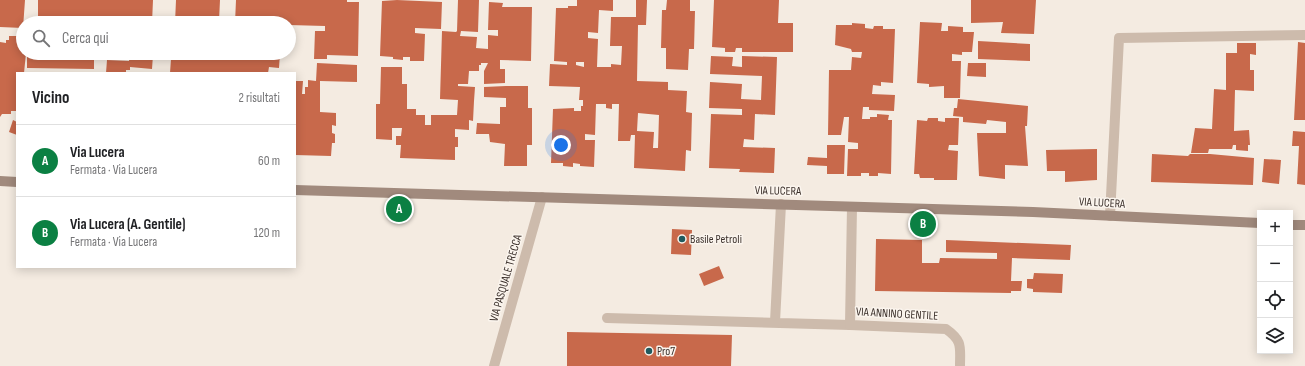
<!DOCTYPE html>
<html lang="it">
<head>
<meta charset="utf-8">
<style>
	body { margin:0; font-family:"Sofia Sans Condensed",sans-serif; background:#f2f2f2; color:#202124 }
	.controls { position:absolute; right:12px; bottom:12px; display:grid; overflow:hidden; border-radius:0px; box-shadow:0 2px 10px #0003 }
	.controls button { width:36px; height:36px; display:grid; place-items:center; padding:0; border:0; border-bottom:1px solid #e0e0e0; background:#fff; color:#202124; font:20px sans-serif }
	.you { position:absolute; left:561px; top:145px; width:14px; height:14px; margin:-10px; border:3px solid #fff; border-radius:50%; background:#1a73e8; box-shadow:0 0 0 6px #1a73e833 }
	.badge { display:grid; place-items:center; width:26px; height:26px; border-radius:50%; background:#0b8043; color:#fff; font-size:13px; font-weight:700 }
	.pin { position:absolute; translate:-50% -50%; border:2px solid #fff; box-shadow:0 1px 4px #0006 }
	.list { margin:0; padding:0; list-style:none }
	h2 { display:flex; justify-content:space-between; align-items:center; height:52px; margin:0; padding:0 16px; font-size:17px }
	h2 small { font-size:13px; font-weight:400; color:#757577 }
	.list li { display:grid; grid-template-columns:26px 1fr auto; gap:12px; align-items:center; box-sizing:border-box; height:72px; padding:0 16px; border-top:1px solid #e0e0e0 }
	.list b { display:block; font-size:15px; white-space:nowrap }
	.list p { margin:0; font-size:13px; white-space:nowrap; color:#757577 }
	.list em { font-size:13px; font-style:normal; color:#757577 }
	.icon { flex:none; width:22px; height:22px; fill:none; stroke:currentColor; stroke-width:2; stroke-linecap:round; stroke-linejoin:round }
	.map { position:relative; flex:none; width:1305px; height:366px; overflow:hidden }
	.search { position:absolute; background:#fff; box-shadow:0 2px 10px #0003; left:16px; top:16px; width:280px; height:44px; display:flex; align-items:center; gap:10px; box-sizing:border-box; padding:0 14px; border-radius:22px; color:#757577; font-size:15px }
	.panel { position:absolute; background:#fff; box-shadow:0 2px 10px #0003; left:16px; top:72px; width:280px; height:196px; border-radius:0px }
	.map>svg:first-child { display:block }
	.building { fill:#c8694b; fill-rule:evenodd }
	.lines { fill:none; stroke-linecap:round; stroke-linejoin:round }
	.lane { stroke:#cdbbac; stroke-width:10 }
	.street { stroke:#cdbbac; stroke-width:10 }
	.secondary { stroke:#a18a7d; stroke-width:10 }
	.poi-dot { fill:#1f5a5e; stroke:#fbf5ee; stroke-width:1.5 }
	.labels { text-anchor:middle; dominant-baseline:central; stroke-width:3; stroke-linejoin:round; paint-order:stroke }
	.street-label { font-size:12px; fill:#3b302b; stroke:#fbf5ee }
	.poi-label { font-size:12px; fill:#3b302b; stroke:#fbf5ee; text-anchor:start }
</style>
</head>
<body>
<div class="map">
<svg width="1305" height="366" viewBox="0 0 1305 366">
	<rect width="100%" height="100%" fill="#f4ebe1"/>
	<path class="building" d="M0 0H25L23 28 0 27Z
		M38 0H153L152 23H119V18H111V23H38Z
		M176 0H220L219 21 175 23Z
		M236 0H347V2H359L358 56 327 55V59H314L315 31H325V26L289 25V23H235Z
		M397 0 442 2 441 29 415 28V33L425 34 424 61H410V57H403V60L393 59V57L380 56 382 1Z
		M458 0H479L478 32 461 31 460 36 477 37 476 48 488 49V35L498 36V30H488L489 2 503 3 502 7H532L531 61 500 60V69H505V83L484 84V71L488 63H481V65H479V71H469L468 84H458V86L475 87 474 101 473 121 469 120V130L455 129V137H458V147H455V160L400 158 401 145H396V136H401L402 128H392V140L376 139V104H380L381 67H402V84H407V109H416V115H425V125H431V115H457L458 100 440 99 442 31 456 32 457 31Z
		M577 0H613V11L599 10 598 33 588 32V38L598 39 597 67H611V64L621 65 622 46H610L611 17H636V0H647L646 25H638L637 81 668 82V90L687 91 686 112 692 113 691 151 686 150 685 171 634 168 635 135H631L630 141H618L619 104H612V109L606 108V104H596L595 135 585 134V140H595L594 167 580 166V164L573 163V167L563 166V163H551L553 109 574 108V111H581V106H583V100H579L580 87 549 86 550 64 567 65V62L554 61 556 8H568V6H577ZM576 62H584V67L576 65ZM638 113 659 115 658 148H653L654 132 637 131Z
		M667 0H690V11H695L694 49H689L688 70 666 69V48H661L662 10H666Z
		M714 0H779L778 23H793V52H742V48H736L735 52H725V48L712 47Z
		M971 0H1036L1034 34 1001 33 1003 22 971 23Z
		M920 22 942 23 941 31H948V26L963 27V32H974L972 52H962V55L952 54V61H961L960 98H944V86L929 87V84L917 83Z
		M852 23 865 24V28L873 29 874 26H883V29H895L893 83 881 82V86L873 85 872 94 895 95 894 111 869 110V107H863L862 119H870V117H877V114L889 115 888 120H892L891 174 878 173V176H869V173H861V176H847L848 149H858V143L848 142 849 117H844L841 135H828L829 70H851L852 57 861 58 862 52H852L851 49 835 45 836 25H852Z
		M9 36H23V53H26L24 73H17V111H11V114H2L0 117V42L6 43V40H9Z
		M978 41 1030 44V61L978 59Z
		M1298 42 1305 43V120H1294Z
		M1237 43H1256V55L1250 54V70H1254V91L1235 90 1234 131 1249 130 1250 145H1248V151L1236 150V145H1233L1232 149H1209L1208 153H1191L1195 128 1212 129 1214 89 1226 90V53H1237Z
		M27 53H94V69L27 68Z
		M130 53 153 55 152 69 130 67V70H126V73H106L107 60 129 61Z
		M204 53H218V55L204 54Z
		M220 53H280L279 68 269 67 268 73H170L171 59 220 60Z
		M711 56 733 57 732 66 742 67V56L777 57 775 115 755 114 754 140 744 139 743 147 775 148 774 173 739 172 740 169 709 168 711 114 742 115V109L709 108 710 82 742 84 741 99 761 100 762 76 710 74Z
		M317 63 357 65V82L320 81V112L336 113V126L332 125V133L335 134V143H332L331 156 295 155V81H303L302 94H305V87H308V80L316 81Z
		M968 63H986V77L967 76Z
		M506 86H528V108H532V145H527V166H504L505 144 490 142 489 134H476L477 123 500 124V107H506V98L484 97V87Z
		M958 99 1028 106 1027 126H1025L1028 166 1005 165V179L979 176 977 133H1006V122L987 120 986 124 963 122V117L953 116 954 108H957Z
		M928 118H938V121L945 122V118H959L958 145H949L948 150 958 151 957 180H934V178H920L919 174H914L917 120 927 121Z
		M13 120 17 122V135L9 132Z
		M1293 131 1305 132V185L1297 184 1299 146H1292Z
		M827 145H845L844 174H827V166L807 165 808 157 827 158Z
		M1097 149V180L1065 182V171H1047L1046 150Z
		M1152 154 1188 156 1190 154H1210L1254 158 1253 185 1151 182Z
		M1264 159 1281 160 1279 184 1262 182Z
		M672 229 692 230 691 255 671 254Z
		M876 239 922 240V263H939L940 258 997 259V253L946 252V240L1071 245 1070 260 1012 258 1011 281H1022L1021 291H1011V293L875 291Z
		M719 266 724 278 704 286 699 274Z
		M1034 273 1063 274 1062 293 1033 292V289L1027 288V279H1033Z
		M567 332 732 335 731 366H567Z"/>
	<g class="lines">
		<path class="lane" d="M607 318 850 325
			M775 322 781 204"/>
		<path class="street" d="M852 207 850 325 946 329C963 341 960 347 960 366
			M1110 216 1119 38 1305 35
			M494 366 542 197"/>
		<path class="secondary" d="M0 181 17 182
			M295 190 1033 212 1260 223
			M1290 225H1305"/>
	</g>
	<g class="poi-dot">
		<circle cx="682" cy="239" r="4"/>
		<circle cx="649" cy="351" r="4"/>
	</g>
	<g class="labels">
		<g class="street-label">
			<text transform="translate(778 191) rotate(1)">VIA LUCERA</text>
			<text transform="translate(1102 203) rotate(3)">VIA LUCERA</text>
			<text transform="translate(506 278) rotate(-74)">VIA PASQUALE TRECCA</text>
			<text transform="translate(897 314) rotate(3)">VIA ANNINO GENTILE</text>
		</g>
		<g class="poi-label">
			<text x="690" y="239">Basile Petroli</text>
			<text x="657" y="351">Pro7</text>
		</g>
	</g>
</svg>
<div class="controls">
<button>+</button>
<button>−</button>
<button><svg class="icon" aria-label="locate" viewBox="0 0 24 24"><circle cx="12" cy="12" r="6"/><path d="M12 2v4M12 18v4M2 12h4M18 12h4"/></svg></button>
<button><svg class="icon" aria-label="layers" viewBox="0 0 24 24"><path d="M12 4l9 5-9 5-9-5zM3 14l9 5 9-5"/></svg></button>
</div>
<div class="you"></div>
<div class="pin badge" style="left:399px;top:209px">A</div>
<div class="pin badge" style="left:923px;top:224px">B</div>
<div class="search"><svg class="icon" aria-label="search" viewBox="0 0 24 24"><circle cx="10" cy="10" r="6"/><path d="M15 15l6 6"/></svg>Cerca qui</div>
<section class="panel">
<h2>Vicino<small>2 risultati</small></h2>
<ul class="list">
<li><span class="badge">A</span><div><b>Via Lucera</b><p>Fermata · Via Lucera</p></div><em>60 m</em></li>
<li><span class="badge">B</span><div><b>Via Lucera (A. Gentile)</b><p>Fermata · Via Lucera</p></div><em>120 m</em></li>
</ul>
</section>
</div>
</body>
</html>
